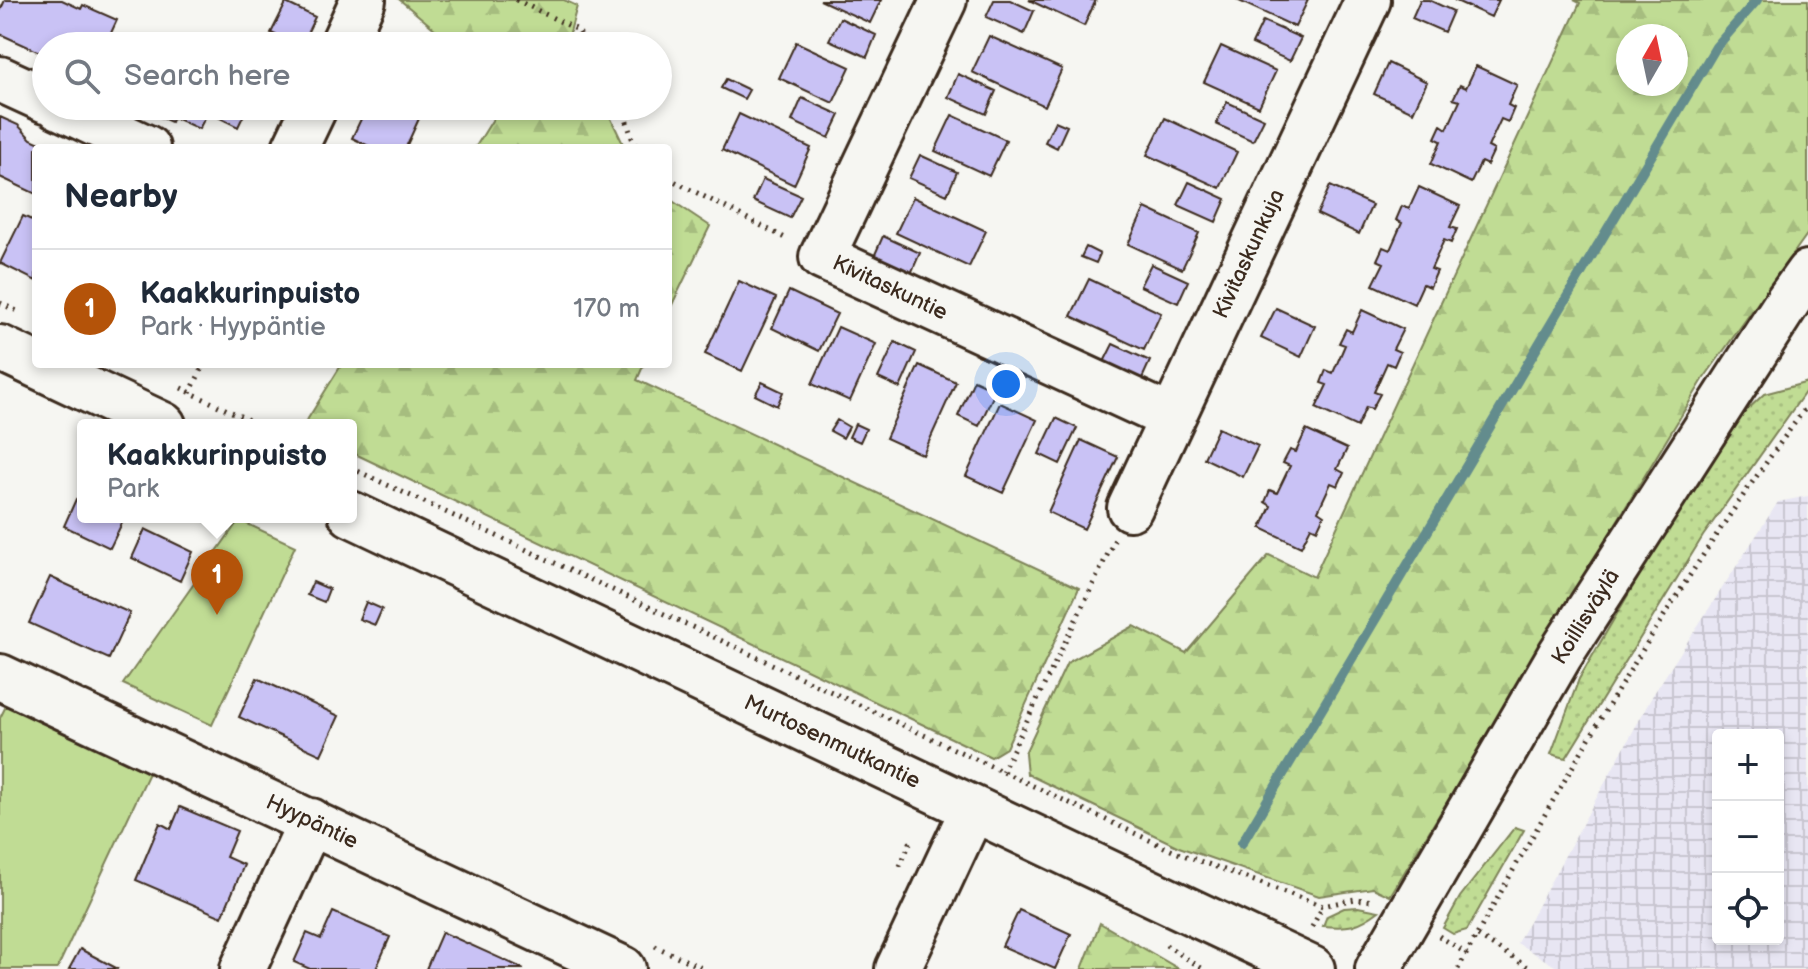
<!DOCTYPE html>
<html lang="en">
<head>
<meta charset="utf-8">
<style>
	body { margin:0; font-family:"Balsamiq Sans",sans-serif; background:#f2f2f3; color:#1f2937 }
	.controls { position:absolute; right:24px; bottom:24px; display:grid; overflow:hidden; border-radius:8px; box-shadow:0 4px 12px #0003 }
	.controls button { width:72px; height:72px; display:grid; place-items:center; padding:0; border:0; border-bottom:2px solid #e0e1e3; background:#fff; color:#1f2937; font:40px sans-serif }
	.compass { position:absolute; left:1616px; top:24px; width:72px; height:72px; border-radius:50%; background:#fff; box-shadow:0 4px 12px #0003; rotate:9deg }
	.you { position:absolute; left:1006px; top:384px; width:28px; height:28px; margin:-20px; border:6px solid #fff; border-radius:50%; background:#1a73e8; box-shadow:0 0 0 12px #1a73e833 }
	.badge { display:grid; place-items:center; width:52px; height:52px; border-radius:50%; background:#b45309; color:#fff; font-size:26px; font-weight:700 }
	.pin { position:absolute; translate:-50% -66px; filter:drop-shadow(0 2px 4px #0008) }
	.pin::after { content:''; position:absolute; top:42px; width:28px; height:24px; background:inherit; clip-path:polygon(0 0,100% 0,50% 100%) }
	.popup { position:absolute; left:77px; top:419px; width:280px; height:104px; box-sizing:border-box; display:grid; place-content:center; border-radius:8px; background:#fff; filter:drop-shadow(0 2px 6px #0005); font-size:26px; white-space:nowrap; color:#747a83 }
	.popup b { font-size:30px; color:#1f2937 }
	.popup::after { content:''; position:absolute; left:50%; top:100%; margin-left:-16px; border:16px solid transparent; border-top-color:#fff }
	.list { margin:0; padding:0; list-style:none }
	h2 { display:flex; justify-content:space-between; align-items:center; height:104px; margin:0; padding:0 32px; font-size:34px }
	h2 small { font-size:26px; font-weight:400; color:#747a83 }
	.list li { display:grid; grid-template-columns:52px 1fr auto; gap:24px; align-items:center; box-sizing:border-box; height:120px; padding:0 32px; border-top:2px solid #e0e1e3 }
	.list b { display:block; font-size:30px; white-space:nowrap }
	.list p { margin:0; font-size:26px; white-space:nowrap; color:#747a83 }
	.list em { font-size:26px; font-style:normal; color:#747a83 }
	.icon { flex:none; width:44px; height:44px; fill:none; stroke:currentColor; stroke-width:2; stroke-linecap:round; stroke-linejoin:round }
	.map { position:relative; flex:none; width:1808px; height:969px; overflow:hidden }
	.search { position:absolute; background:#fff; box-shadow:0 4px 12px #0003; left:32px; top:32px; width:640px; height:88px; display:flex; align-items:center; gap:20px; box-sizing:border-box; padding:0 28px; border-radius:44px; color:#747a83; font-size:30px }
	.panel { position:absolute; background:#fff; box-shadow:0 4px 12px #0003; left:32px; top:144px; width:640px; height:224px; border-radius:8px }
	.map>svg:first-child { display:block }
	.industrial { fill:url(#industrial-grid); fill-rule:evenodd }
	.grass { fill:url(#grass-dots); stroke:#7e8359; stroke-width:2 }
	.forest { fill:url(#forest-firs); stroke:#7e8359; stroke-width:2; fill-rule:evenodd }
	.green { fill:#c0dc94; stroke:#7e8359; stroke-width:2 }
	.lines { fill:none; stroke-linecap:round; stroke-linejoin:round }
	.stream { stroke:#638c8d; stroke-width:10 }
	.building { fill:#c9c2f5; stroke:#3b2a1e; stroke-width:2 }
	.minor-casing { stroke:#3b2a1e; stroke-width:50 }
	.major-casing { stroke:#3b2a1e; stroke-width:50 }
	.path { stroke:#3b2a1e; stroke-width:5; stroke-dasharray:2 6; stroke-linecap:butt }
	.minor { stroke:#f6f6f2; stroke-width:44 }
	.major { stroke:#f6f6f2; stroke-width:44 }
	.labels { text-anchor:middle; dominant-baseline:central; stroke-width:6; stroke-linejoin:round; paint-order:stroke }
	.street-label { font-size:22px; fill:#3b2a1e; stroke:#f6f6f2 }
</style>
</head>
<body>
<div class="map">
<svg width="1808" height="969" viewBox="0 0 1808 969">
	<defs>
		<pattern id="industrial-grid" width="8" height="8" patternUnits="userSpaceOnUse" patternTransform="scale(2)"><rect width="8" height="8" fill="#e8e6f3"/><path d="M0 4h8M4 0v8" fill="none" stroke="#c8c5d0"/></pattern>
		<pattern id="grass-dots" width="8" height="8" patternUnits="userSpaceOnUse" patternTransform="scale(2)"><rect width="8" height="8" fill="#c0dc94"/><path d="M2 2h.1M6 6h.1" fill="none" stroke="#a6bd7f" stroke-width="1.8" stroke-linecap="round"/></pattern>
		<pattern id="forest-firs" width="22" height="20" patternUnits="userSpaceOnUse" patternTransform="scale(2)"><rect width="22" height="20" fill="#c0dc94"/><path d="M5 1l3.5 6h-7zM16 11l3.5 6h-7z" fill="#a6bd7f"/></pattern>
	</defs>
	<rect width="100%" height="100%" fill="#f6f6f2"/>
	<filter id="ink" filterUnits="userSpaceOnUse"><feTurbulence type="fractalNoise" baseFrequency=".0125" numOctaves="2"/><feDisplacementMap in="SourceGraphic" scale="16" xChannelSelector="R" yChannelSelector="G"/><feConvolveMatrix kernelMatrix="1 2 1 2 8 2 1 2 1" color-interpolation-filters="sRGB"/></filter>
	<g filter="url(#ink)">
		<path class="industrial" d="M1808 496V969H1560L1517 943 1653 695 1778 502ZM1718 735H1778V939H1718Z"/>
		<path class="grass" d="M1808 382V388L1703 536 1566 758 1551 754 1579 679 1667 528 1743 414 1764 394Z
			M1515 827 1524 830 1467 930 1453 934 1443 928 1460 897Z
			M1358 907 1379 911C1358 927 1349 928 1323 926L1327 916 1344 908Z"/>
		<path class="forest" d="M400 0H564L577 6 570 32 576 46H455Z
			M1574 0H1808V233L1704 378 1390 896 1373 888 1319 896 1179 847 1027 774 1025 753 1067 663 1134 626 1186 653 1269 555 1314 577 1580 3ZM1628 36H1676V84H1628Z
			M501 106H605L625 148H475Z
			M668 198 710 226 668 313Z
			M342 364H644L637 380 1079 588 1006 748 991 757 351 452V425H304Z
			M1100 923 1179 969H1082Z"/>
		<path class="green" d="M239 520 295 546 212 725 123 684Z
			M8 702 149 773 57 969H0V718Z"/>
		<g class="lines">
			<path class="stream" d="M1242 843 1716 47 1757 0"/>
		</g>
		<path class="building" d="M5 0H62L81 9 83 5 117 20 105 46H46V55L0 34V11Z
			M820 0H881L870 23Z
			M994 0H1010L1034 11 1024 34 986 17Z
			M1029 0H1096L1084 26Z
			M1237 0H1308L1295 27Z
			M1420 0H1429L1453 11 1444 32 1412 18Z
			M1454 0H1499L1491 17Z
			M286 3 315 17 301 46 271 33Z
			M840 18 876 35 867 57 829 40Z
			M1263 21 1301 38 1290 61 1252 44Z
			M989 36 1062 69 1045 106 972 72Z
			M796 42 850 67 833 103 779 78Z
			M1221 46 1276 71 1259 107 1204 82Z
			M1388 63 1427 82 1413 112 1374 94Z
			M1476 66 1517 85 1508 105 1514 108 1508 122 1501 119 1488 147 1494 150 1487 165 1481 162 1471 183 1431 164 1441 141 1435 138 1441 125 1447 129 1460 101 1453 99 1460 85 1466 88Z
			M958 74 996 91 986 114 948 97Z
			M726 79 749 90 744 99 721 88Z
			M802 98 840 115 829 138 792 121Z
			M1227 102 1264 119 1253 141 1216 124Z
			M248 106 238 127 208 112 199 129 173 117 171 122 138 107Z
			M363 106H421L422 112 406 147 373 148 352 138 361 119Z
			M739 114 811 148 794 185 722 150Z
			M952 115 1006 140 989 176 935 151Z
			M0 117 18 125 31 139 51 148H36V194L0 177Z
			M1165 118 1237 152 1220 188 1147 155Z
			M1055 121 1067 126 1057 148 1045 142Z
			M920 155 957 172 947 195 909 178Z
			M763 179 801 196 790 218 753 201Z
			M1189 182 1226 199 1216 222 1178 205Z
			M1330 186 1372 205 1359 234 1317 214Z
			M1419 187 1460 206 1450 227 1457 229 1451 243 1444 240 1431 269 1437 271 1430 287 1423 284 1414 304 1373 285 1384 263 1377 260 1383 247 1390 250 1402 223 1396 220 1402 206 1409 209Z
			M913 197 986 231 969 267 896 233Z
			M1145 208 1199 233 1182 269 1128 244Z
			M23 216 36 222V281L0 263Z
			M883 236 920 253 910 276 873 259Z
			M1086 247 1100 254 1096 263 1081 257Z
			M1151 264 1188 281 1178 303 1140 286Z
			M1089 279 1161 313 1144 350 1071 316Z
			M739 281 776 298 742 371 705 354Z
			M789 291 837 314 819 351 772 328Z
			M1276 308 1315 326 1301 357 1261 338Z
			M1362 310 1403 329 1393 349 1400 352 1394 366 1387 363 1374 392 1380 394 1372 409 1366 407 1357 427 1316 408 1327 385 1321 383 1326 370 1333 373 1345 345 1339 343 1346 329 1352 332Z
			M838 327 876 344 850 401 812 384Z
			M895 342 916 352 900 388 878 378Z
			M1113 344 1150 361 1140 383 1102 366Z
			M919 365 956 382 923 455 886 438Z
			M974 380 996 390 979 426 958 416Z
			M762 382 783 392 777 406 755 395Z
			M1000 403 1037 420 1003 493 966 476Z
			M1056 418 1077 428 1060 464 1039 454Z
			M837 420 849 427 843 438 830 431Z
			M855 424 866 429 860 442 849 437Z
			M1218 428 1258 446 1243 477 1204 458Z
			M1306 430 1347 449 1337 469 1344 473 1338 486 1331 483 1318 511 1324 515 1317 530 1311 527 1301 547 1261 528 1271 506 1265 502 1270 490 1277 493 1290 466 1283 463 1290 450 1296 452Z
			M1081 440 1118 457 1084 529 1048 512Z
			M76 499 83 502V517H114L123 521 110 548 64 526Z
			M145 529 193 552 180 581 132 558Z
			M50 577 130 613 109 659 29 623Z
			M313 582 329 589 324 602 307 595Z
			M366 602 382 609 375 625 359 619Z
			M257 678 339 716 321 755 239 717Z
			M180 807 237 831 226 857 244 865 222 917 136 880 160 823 171 829Z
			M1019 910 1071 934 1055 969 1002 946Z
			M333 912 390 937 376 969H310L294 962 307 933 321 939Z
			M442 932 524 969H426Z
			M80 949 118 969H69Z"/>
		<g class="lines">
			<defs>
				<path id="minor" d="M944 0 822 257 1172 418
					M342 46 363 0
					M0 79 46 100
					M58 106 147 148
					M295 148 315 106
					M0 348 163 425
					M1130 508 1368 0
					M351 514 1312 969
					M0 677 623 969
					M243 969 311 821
					M898 969 973 809"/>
				<path id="major" d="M1378 969 1560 655 1788 301 1808 273"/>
			</defs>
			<use href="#minor" class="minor-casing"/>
			<use href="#major" class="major-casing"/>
			<path class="path" d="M516 0 578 30 587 46
				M622 106 632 138 639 148
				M668 178 789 240
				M0 303 17 311
				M181 388 259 425
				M190 393 204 364
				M351 468 1175 852 1323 906 1355 899 1374 901
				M1002 772 1115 539
				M900 866 910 843 915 840
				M1312 927 1323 906
				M1439 936 1467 954
				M1478 936 1531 969
				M1166 945 1203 969
				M655 946 704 969
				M1458 969C1565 776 1676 582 1808 405"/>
			<use href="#minor" class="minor"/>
			<use href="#major" class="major"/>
		</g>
	</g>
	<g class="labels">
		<g class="street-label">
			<text transform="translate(1249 254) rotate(-65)">Kivitaskunkuja</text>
			<text transform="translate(890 288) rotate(25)">Kivitaskuntie</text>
			<text transform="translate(1586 617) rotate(-58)">Koillisväylä</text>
			<text transform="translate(832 742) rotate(25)">Murtosenmutkantie</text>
			<text transform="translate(312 822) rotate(25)">Hyypäntie</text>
		</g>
	</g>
</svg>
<div class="controls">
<button>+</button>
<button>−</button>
<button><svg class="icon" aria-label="locate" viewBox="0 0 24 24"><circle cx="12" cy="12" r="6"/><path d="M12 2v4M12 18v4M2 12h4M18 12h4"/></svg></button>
</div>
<svg class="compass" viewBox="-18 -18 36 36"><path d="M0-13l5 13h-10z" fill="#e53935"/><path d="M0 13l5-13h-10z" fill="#747a83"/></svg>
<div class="you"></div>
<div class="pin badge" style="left:217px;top:615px">1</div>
<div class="popup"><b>Kaakkurinpuisto</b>Park</div>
<div class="search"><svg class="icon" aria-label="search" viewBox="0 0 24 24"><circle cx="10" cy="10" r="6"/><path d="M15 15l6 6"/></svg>Search here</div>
<section class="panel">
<h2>Nearby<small></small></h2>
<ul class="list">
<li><span class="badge">1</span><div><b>Kaakkurinpuisto</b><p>Park · Hyypäntie</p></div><em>170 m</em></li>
</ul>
</section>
</div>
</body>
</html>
